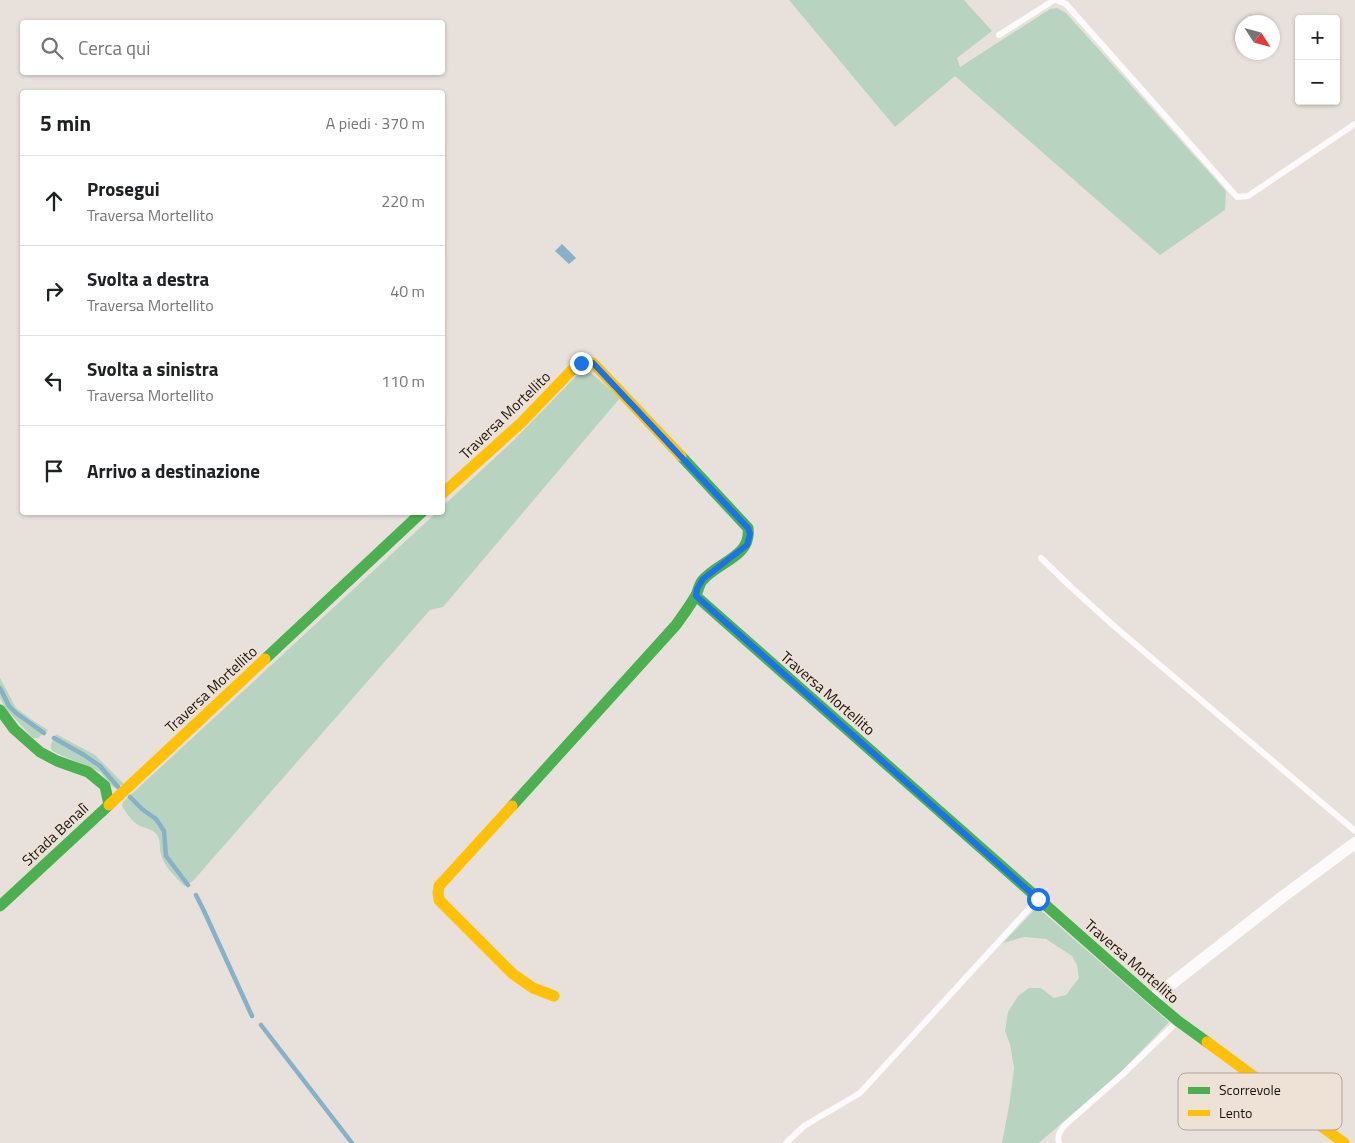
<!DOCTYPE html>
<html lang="it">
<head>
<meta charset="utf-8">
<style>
	body { margin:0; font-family:"Titillium Web",sans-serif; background:#f2f2f2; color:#202124 }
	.controls { position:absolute; right:15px; top:15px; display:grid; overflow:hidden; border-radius:5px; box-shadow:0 1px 4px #0004 }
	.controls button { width:45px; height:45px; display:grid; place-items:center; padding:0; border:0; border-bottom:1px solid #e0e0e0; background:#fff; color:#202124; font:25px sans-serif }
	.compass { position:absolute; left:1235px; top:15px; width:45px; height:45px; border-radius:50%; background:#fff; box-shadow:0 1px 4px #0004; rotate:126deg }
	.stop { position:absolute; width:15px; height:15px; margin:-11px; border:4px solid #1a73e8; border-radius:50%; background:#fff }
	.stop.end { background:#1a73e8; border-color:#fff; box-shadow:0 1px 5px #0008 }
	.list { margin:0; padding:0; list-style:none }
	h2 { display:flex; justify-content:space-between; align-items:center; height:65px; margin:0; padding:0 20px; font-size:21px }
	h2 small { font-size:16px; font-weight:400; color:#757577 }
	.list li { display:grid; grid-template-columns:32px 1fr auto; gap:15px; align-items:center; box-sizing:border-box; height:90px; padding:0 20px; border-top:1px solid #e0e0e0 }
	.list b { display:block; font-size:19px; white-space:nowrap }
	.list p { margin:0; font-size:16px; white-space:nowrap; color:#757577 }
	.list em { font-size:16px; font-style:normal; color:#757577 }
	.icon { flex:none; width:28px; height:28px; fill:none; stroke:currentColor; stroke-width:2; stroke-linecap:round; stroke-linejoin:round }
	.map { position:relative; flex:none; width:1355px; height:1143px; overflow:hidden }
	.search { position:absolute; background:#fff; box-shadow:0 1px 4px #0004; left:20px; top:20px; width:425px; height:55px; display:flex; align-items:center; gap:12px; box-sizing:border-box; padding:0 18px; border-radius:5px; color:#757577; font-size:19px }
	.panel { position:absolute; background:#fff; box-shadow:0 1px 4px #0004; left:20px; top:90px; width:425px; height:425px; border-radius:5px }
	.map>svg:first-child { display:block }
	.green { fill:#b8d4c1 }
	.water { fill:#86b1c6 }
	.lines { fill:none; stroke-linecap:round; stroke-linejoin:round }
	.stream { stroke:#86b1c6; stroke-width:4.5 }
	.lane { stroke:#fcfafa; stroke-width:6 }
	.street { stroke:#fcfafa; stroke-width:12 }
	.fast { stroke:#4caf50; stroke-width:11 }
	.slow { stroke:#ffc107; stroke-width:11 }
	.route { stroke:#1a73e8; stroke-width:6 }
	.labels { text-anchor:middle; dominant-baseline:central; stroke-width:4; stroke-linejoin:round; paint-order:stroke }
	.street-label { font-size:15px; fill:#181410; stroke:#eee1d5 }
	.key { fill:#eee1d5; stroke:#aea49a; stroke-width:1 }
	.key-label { font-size:14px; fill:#181410 }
</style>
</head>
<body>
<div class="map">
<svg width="1355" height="1143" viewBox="0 0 1355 1143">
	<rect width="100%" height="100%" fill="#e8e1db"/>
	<path class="green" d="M789 0H964L992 31 957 58 960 67 1050 9 1057 8 1066 13 1226 191 1225 210 1160 255 955 76 895 127Z
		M590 372 620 398 443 607 430 610 193 881 184 886C176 877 163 866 161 854 159 848 161 841 157 835 153 829 147 829 140 826 132 822 127 814 122 806L123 802 436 513 442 512 443 506 514 440 578 374Z
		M0 678 16 708 35 722 48 730 38 738H33L6 709 0 698Z
		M56 734 95 755 124 784 114 788 100 772 54 752 51 749V744Z
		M1037 907 1169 1022 1122 1071 1039 1143H1002L1010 1100 1014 1068 1010 1044 1005 1031 1008 1012 1018 996 1029 988H1041L1054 998 1066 995 1079 978 1077 965 1072 956 1046 939 1024 937 1003 943Z"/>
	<path class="water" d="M562 244 576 258 569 264 555 251Z"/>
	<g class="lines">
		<path class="stream" d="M0 688 9 706 16 713 44 733
			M54 738 84 755 100 766 118 787
			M130 797 142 809 156 819 164 831 166 856 188 885
			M196 895 204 911 252 1016
			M261 1025 352 1143"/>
		<path class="lane" d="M1056 0 1066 4 1237 197 1248 196 1355 124
			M999 35 1054 0
			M1041 558 1072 588 1114 626 1355 831
			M786 1143 804 1126 860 1093 1037 900
			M1059 1143C1057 1135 1060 1131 1065 1125L1123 1074 1177 1022"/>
		<path class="street" d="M1152 999 1281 898 1355 843"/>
		<path class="fast" d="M696 596 1152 999 1178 1021 1207 1042
			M265 659 422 512
			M0 710 14 729 40 752 57 761 88 772 105 786 109 805 0 906
			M512 806 676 625C683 615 690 606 696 595 698 591 699 585 702 581 717 562 752 557 748 528L681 456"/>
		<path class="slow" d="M442 494 521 423 571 371 581 363H593L681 456
			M109 805 265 659
			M512 806 439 886 438 893 439 900 513 974 533 988 554 996
			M1207 1042 1344 1143"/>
	</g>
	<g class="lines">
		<path class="route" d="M581 363H593L748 528 750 534 747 545 703 579 697 589 696 596 1038 899"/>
	</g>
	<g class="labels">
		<g class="street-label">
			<text transform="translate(505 415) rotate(-44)">Traversa Mortellito</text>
			<text transform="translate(211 689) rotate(-43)">Traversa Mortellito</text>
			<text transform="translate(828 693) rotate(41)">Traversa Mortellito</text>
			<text transform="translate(55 834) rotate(-43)">Strada Benalì</text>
			<text transform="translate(1132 961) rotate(41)">Traversa Mortellito</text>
		</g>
	</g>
	<rect x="1178" y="1073" width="164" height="57" rx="8" class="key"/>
	<rect x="1188" y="1087" width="22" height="7" fill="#4caf50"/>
	<rect x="1188" y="1110" width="22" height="6" fill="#ffc107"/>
	<g class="key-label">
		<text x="1219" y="1095">Scorrevole</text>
		<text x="1219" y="1118">Lento</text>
	</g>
</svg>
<div class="controls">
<button>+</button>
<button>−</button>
</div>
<svg class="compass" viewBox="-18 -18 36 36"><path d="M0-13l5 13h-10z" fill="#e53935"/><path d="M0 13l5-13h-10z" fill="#757577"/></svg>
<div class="stop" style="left:1038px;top:899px"></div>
<div class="stop end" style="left:581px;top:363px"></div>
<div class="search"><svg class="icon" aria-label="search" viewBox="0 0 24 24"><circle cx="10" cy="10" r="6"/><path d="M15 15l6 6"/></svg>Cerca qui</div>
<section class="panel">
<h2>5 min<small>A piedi · 370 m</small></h2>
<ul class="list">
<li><svg class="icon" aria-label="ahead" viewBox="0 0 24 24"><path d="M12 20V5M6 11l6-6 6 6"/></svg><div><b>Prosegui</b><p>Traversa Mortellito</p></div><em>220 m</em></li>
<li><svg class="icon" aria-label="right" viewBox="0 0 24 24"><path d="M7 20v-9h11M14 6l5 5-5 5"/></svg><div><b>Svolta a destra</b><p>Traversa Mortellito</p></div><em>40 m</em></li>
<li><svg class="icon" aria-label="left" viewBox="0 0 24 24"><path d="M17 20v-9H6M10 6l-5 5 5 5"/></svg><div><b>Svolta a sinistra</b><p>Traversa Mortellito</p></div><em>110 m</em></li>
<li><svg class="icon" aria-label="arrive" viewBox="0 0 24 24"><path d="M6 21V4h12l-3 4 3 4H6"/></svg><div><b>Arrivo a destinazione</b></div></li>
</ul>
</section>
</div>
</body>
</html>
